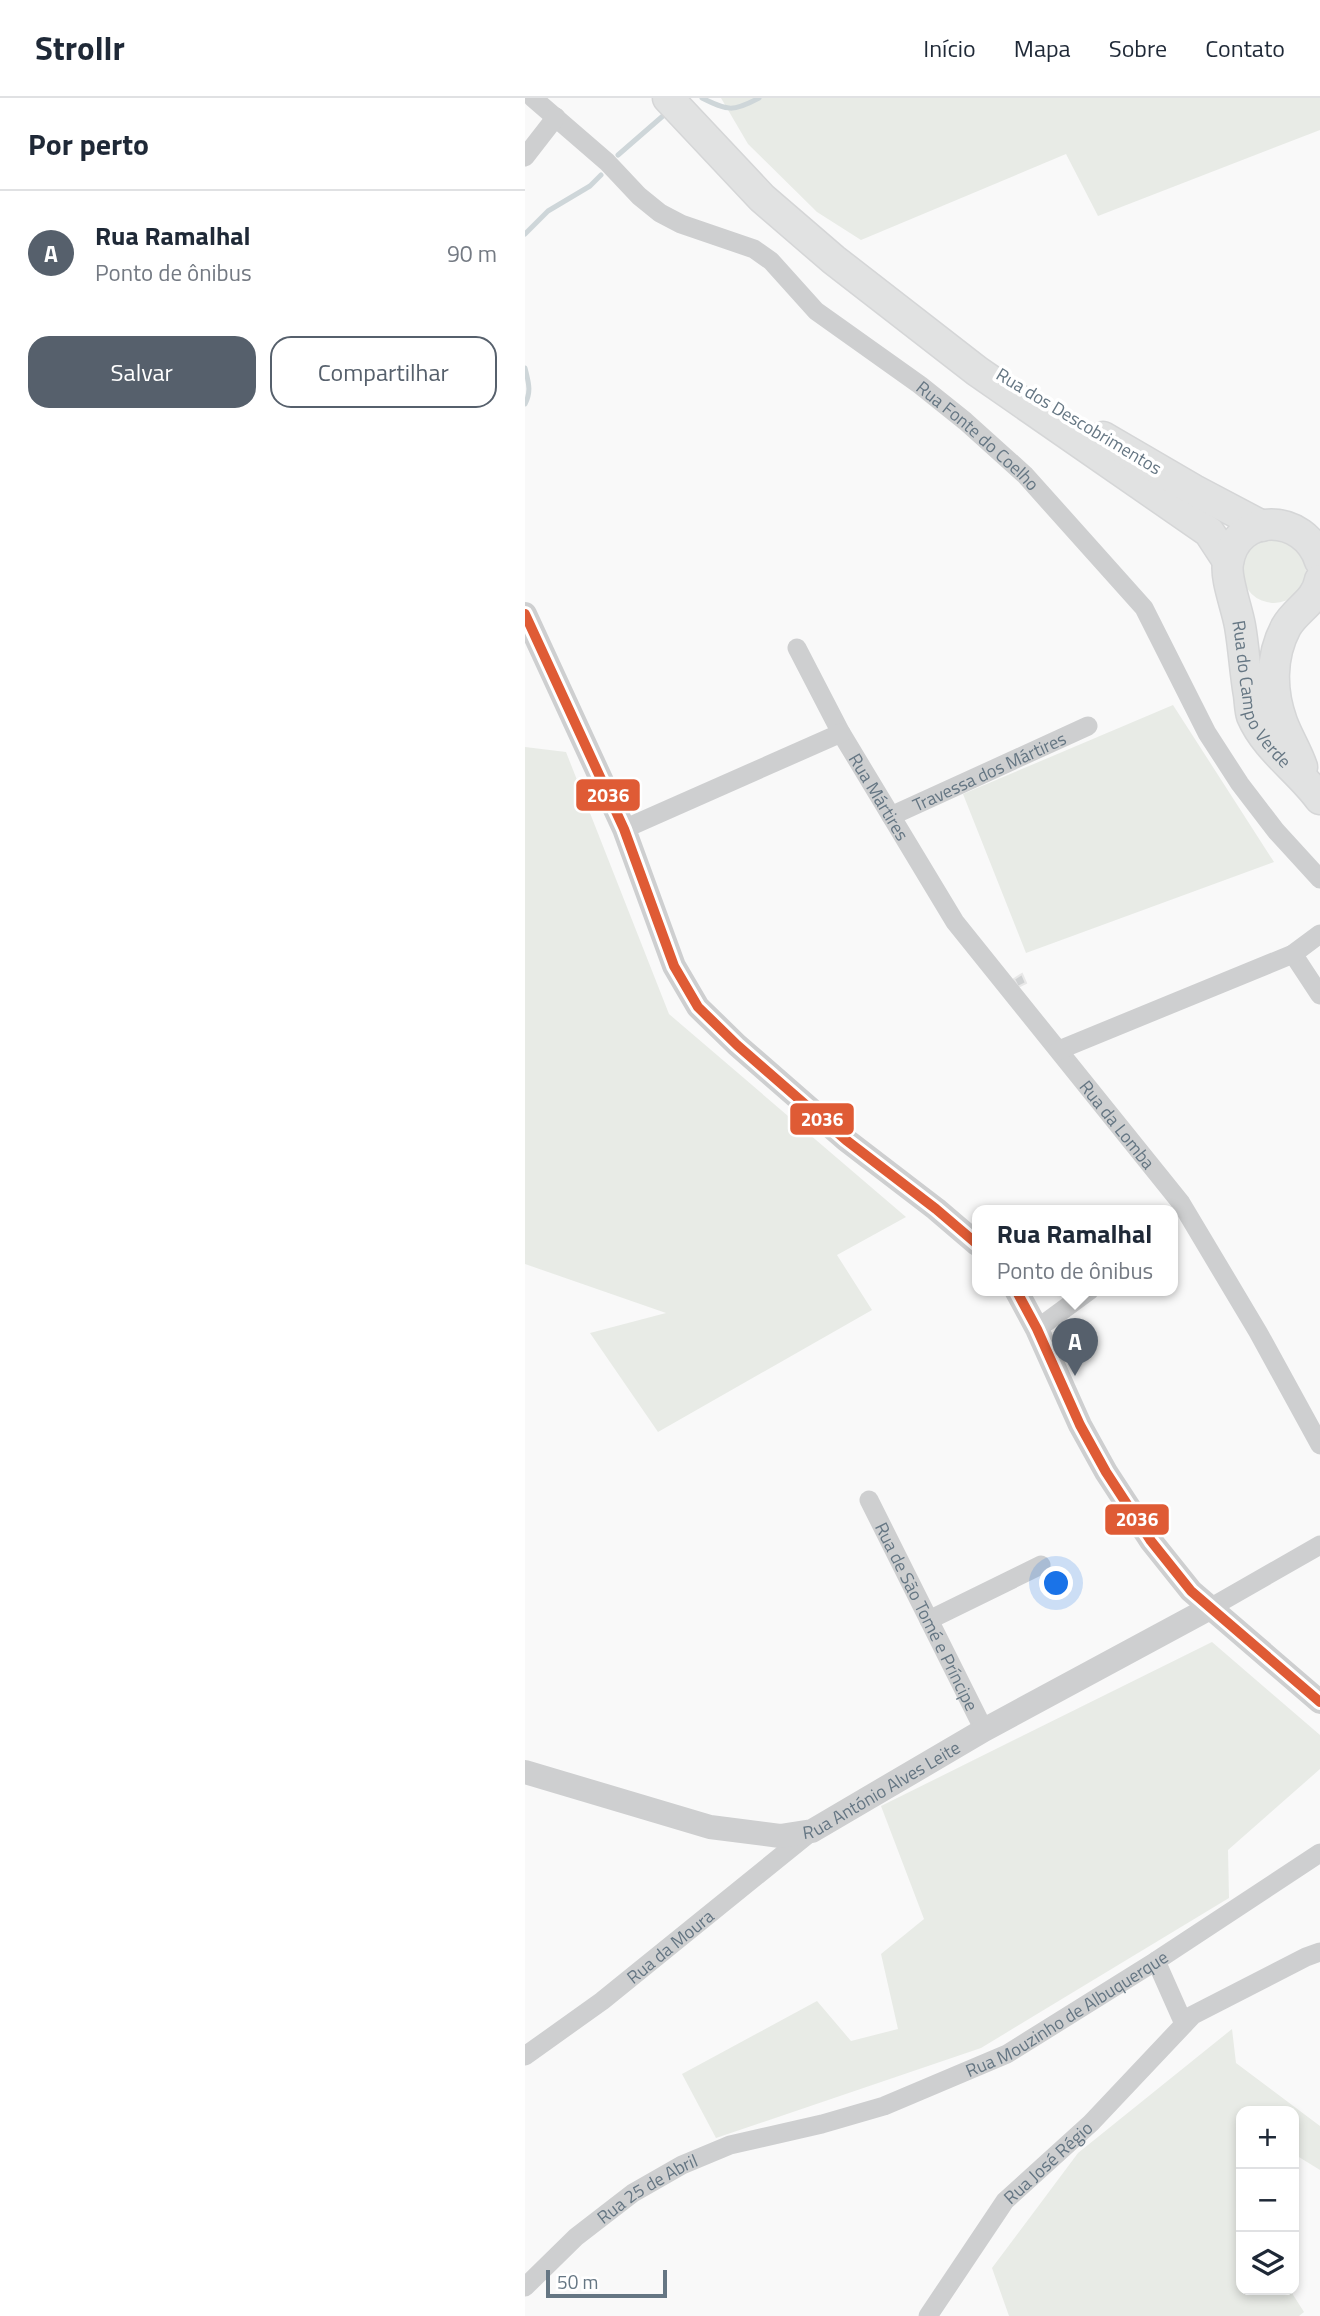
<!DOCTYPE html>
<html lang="pt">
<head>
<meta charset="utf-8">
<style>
	body { margin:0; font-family:"Titillium Web",sans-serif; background:#f2f2f3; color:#1f2937 }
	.controls { position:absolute; right:21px; bottom:21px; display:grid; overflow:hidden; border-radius:14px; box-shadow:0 4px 10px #0003 }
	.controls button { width:63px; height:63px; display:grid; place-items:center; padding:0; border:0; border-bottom:2px solid #e0e1e3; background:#fff; color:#1f2937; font:35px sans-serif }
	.scale { position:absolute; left:21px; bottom:18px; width:121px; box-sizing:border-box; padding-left:7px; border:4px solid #657683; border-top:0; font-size:19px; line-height:24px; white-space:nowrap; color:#657683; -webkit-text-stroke:5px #fff; paint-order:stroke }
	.you { position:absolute; left:532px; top:1486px; width:24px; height:24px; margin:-18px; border:5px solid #fff; border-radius:50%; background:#1a73e8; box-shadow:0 0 0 10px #1a73e833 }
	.badge { display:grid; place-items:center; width:46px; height:46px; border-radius:50%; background:#56606c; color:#fff; font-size:23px; font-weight:700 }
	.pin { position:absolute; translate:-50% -58px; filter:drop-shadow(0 2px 4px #0008) }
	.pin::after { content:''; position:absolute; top:37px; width:24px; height:21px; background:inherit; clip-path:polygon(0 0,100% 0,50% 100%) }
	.popup { position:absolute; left:447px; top:1107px; width:206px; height:91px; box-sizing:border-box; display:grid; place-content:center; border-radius:14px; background:#fff; filter:drop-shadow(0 2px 5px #0005); font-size:23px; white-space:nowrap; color:#747a83 }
	.popup b { font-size:26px; color:#1f2937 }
	.popup::after { content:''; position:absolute; left:50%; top:100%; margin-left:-14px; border:14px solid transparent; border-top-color:#fff }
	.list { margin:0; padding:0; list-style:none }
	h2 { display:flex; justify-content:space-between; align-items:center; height:91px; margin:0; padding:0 28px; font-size:30px }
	h2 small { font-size:23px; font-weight:400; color:#747a83 }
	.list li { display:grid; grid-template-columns:46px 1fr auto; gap:21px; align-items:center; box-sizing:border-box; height:126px; padding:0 28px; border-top:2px solid #e0e1e3 }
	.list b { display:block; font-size:26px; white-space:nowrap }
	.list p { margin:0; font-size:23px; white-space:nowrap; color:#747a83 }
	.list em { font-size:23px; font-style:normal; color:#747a83 }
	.actions { display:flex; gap:14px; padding:21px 28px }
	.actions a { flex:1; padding:16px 0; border:2px solid #56606c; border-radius:21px; text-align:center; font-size:24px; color:#56606c }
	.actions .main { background:#56606c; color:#fff }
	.icon { flex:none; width:38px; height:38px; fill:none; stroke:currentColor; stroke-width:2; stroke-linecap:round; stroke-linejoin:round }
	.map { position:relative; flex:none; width:795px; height:2218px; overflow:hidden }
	header { display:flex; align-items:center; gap:42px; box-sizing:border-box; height:98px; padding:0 35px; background:#fff; border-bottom:2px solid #e0e1e3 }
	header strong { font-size:33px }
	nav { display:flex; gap:38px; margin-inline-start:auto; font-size:24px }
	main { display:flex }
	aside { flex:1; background:#fff }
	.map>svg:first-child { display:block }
	.green { fill:#e8ebe6 }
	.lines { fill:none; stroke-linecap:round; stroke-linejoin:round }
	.stream { stroke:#ced6d9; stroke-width:5 }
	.building { fill:#d0d2d3; stroke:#e8e8e8; stroke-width:2 }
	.primary-casing { stroke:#d5d6d7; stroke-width:33 }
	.minor { stroke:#cecfd0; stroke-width:19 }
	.tertiary { stroke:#cecfd0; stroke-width:24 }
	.primary { stroke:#e1e2e2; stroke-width:30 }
	.bus-1-casing { stroke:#fff; stroke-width:16 }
	.bus-1 { stroke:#df5b35; stroke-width:10 }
	.labels { text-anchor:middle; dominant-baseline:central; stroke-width:7; stroke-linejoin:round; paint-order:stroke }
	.street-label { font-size:18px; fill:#657683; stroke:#fff }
	.line-badge { stroke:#fff; stroke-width:2.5 }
	.badge-label { font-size:19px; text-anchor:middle; font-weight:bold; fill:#fff }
</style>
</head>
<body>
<header>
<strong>Strollr</strong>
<nav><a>Início</a><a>Mapa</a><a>Sobre</a><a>Contato</a></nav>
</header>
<main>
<aside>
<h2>Por perto<small></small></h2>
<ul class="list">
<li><span class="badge">A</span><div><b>Rua Ramalhal</b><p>Ponto de ônibus</p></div><em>90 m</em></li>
</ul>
<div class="actions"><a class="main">Salvar</a><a>Compartilhar</a></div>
</aside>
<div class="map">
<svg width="795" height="2218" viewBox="0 0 795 2218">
	<rect width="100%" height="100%" fill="#f9f9f9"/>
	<path class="green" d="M196 0H795V32L573 118 541 56 336 142 292 114 223 46Z
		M717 473a32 32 0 1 1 64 0a32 32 0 1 1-64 0Z
		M648 607 749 764 501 855 438 696Z
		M0 649 41 654 144 916 381 1119 312 1157 347 1212 133 1334 65 1235 141 1215 0 1166Z
		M687 1544 795 1637V1671L703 1752 704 1800 456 1950 191 2040 157 1976 292 1903 326 1943 373 1931 356 1856 399 1821 356 1708Z
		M707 1931 711 1965 795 2028V2072L769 2056V2013H716V2192H765L779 2214 774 2218H484L467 2170 553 2055Z"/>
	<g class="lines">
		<path class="stream" d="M177 0C203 13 208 14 234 0
			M93 57 139 17
			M0 136 23 113 65 88 76 77
			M0 270C3 283 7 293 0 306"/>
	</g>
	<path class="building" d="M497 876 501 885 493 889 489 881Z"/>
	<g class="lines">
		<defs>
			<g id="primary">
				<path d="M143 0 237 100 309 162 452 273 684 434 703 463"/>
				<path d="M578 339 669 392 737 428"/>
				<path id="s9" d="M795 463C780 415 711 413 703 465 700 480 712 510 715 528 719 551 720 574 724 597 725 604 725 612 727 618 741 651 775 673 795 701"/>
				<path d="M777 669C772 654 763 640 757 624 746 594 745 559 761 529 771 511 791 504 795 482"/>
			</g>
		</defs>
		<use href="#primary" class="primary-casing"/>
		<g class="minor">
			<path id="s1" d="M8 0 82 64 114 98 135 115 156 126 229 151 246 163 291 213 395 287 440 323 500 377 619 510 682 635 715 686 751 733 795 781"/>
			<path d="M0 59 31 19"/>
			<path id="s2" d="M272 550 316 635 430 824 656 1105 733 1234 795 1347"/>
			<path id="s3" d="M366 718 563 628"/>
			<path d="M99 731 316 635"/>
			<path d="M768 856 795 897"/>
			<path d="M534 952 768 856 795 836"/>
			<path d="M512 1231 565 1192"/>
			<path id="s4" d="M344 1402 459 1632"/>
			<path d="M685 1510 795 1447"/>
			<path d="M404 1522 516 1467"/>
			<path d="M631 1863 659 1926"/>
			<path id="s5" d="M0 1958 77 1903 287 1733"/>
			<path id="s6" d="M0 2189 51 2139 108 2095 157 2067 205 2047 297 2026 359 2008 482 1956 631 1863 795 1755"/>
			<path id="s7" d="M403 2218 480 2103 566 2025 668 1917 781 1859 795 1854"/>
		</g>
		<g class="tertiary">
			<path d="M0 516 99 731 149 868 173 909 212 947 321 1042 411 1111 452 1146"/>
			<path d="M491 1192 512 1231 555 1327 581 1374 626 1443 666 1493 795 1604"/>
			<path id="s8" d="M0 1674 185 1729 255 1738 287 1733 459 1632 685 1510"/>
		</g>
		<use href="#primary" class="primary"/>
		<defs>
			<path id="bus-1" d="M0 516 99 731 149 868 173 909 212 947 321 1042 411 1111 452 1146
				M491 1192 512 1231 555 1327 581 1374 626 1443 666 1493 795 1604"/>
		</defs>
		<use href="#bus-1" class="bus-1-casing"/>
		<use href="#bus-1" class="bus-1"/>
	</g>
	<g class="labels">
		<g class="street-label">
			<text transform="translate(554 323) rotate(31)">Rua dos Descobrimentos</text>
			<text stroke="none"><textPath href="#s1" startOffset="565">Rua Fonte do Coelho</textPath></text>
			<text stroke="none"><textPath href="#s9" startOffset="266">Rua do Campo Verde</textPath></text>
			<text stroke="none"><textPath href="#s3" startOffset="108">Travessa dos Mártires</textPath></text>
			<text stroke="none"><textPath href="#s2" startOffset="170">Rua Mártires</textPath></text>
			<text stroke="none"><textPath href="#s2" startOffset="576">Rua da Lomba</textPath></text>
			<text stroke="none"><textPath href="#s4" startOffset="130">Rua de São Tomé e Príncipe</textPath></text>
			<text stroke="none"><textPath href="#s8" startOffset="376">Rua António Alves Leite</textPath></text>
			<text stroke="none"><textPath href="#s5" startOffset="182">Rua da Moura</textPath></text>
			<text stroke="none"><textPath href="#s6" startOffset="616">Rua Mouzinho de Albuquerque</textPath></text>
			<text stroke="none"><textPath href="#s7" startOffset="196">Rua José Régio</textPath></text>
			<text stroke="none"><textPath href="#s6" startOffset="158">Rua 25 de Abril</textPath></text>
		</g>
	</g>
	<g class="line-badge">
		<rect x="50" y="680" width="66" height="34" rx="7" fill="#df5b35"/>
		<rect x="264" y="1004" width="66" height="34" rx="7" fill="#df5b35"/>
		<rect x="579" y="1405" width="66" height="33" rx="7" fill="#df5b35"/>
	</g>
	<g class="badge-label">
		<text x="83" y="704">2036</text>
		<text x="297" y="1028">2036</text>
		<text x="612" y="1428">2036</text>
	</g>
</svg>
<div class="controls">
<button>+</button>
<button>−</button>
<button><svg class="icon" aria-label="layers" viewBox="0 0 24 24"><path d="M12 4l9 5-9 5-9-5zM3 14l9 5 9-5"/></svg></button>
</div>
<div class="scale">50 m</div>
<div class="you"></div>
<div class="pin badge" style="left:550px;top:1278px">A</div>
<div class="popup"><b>Rua Ramalhal</b>Ponto de ônibus</div>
</div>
</main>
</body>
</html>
